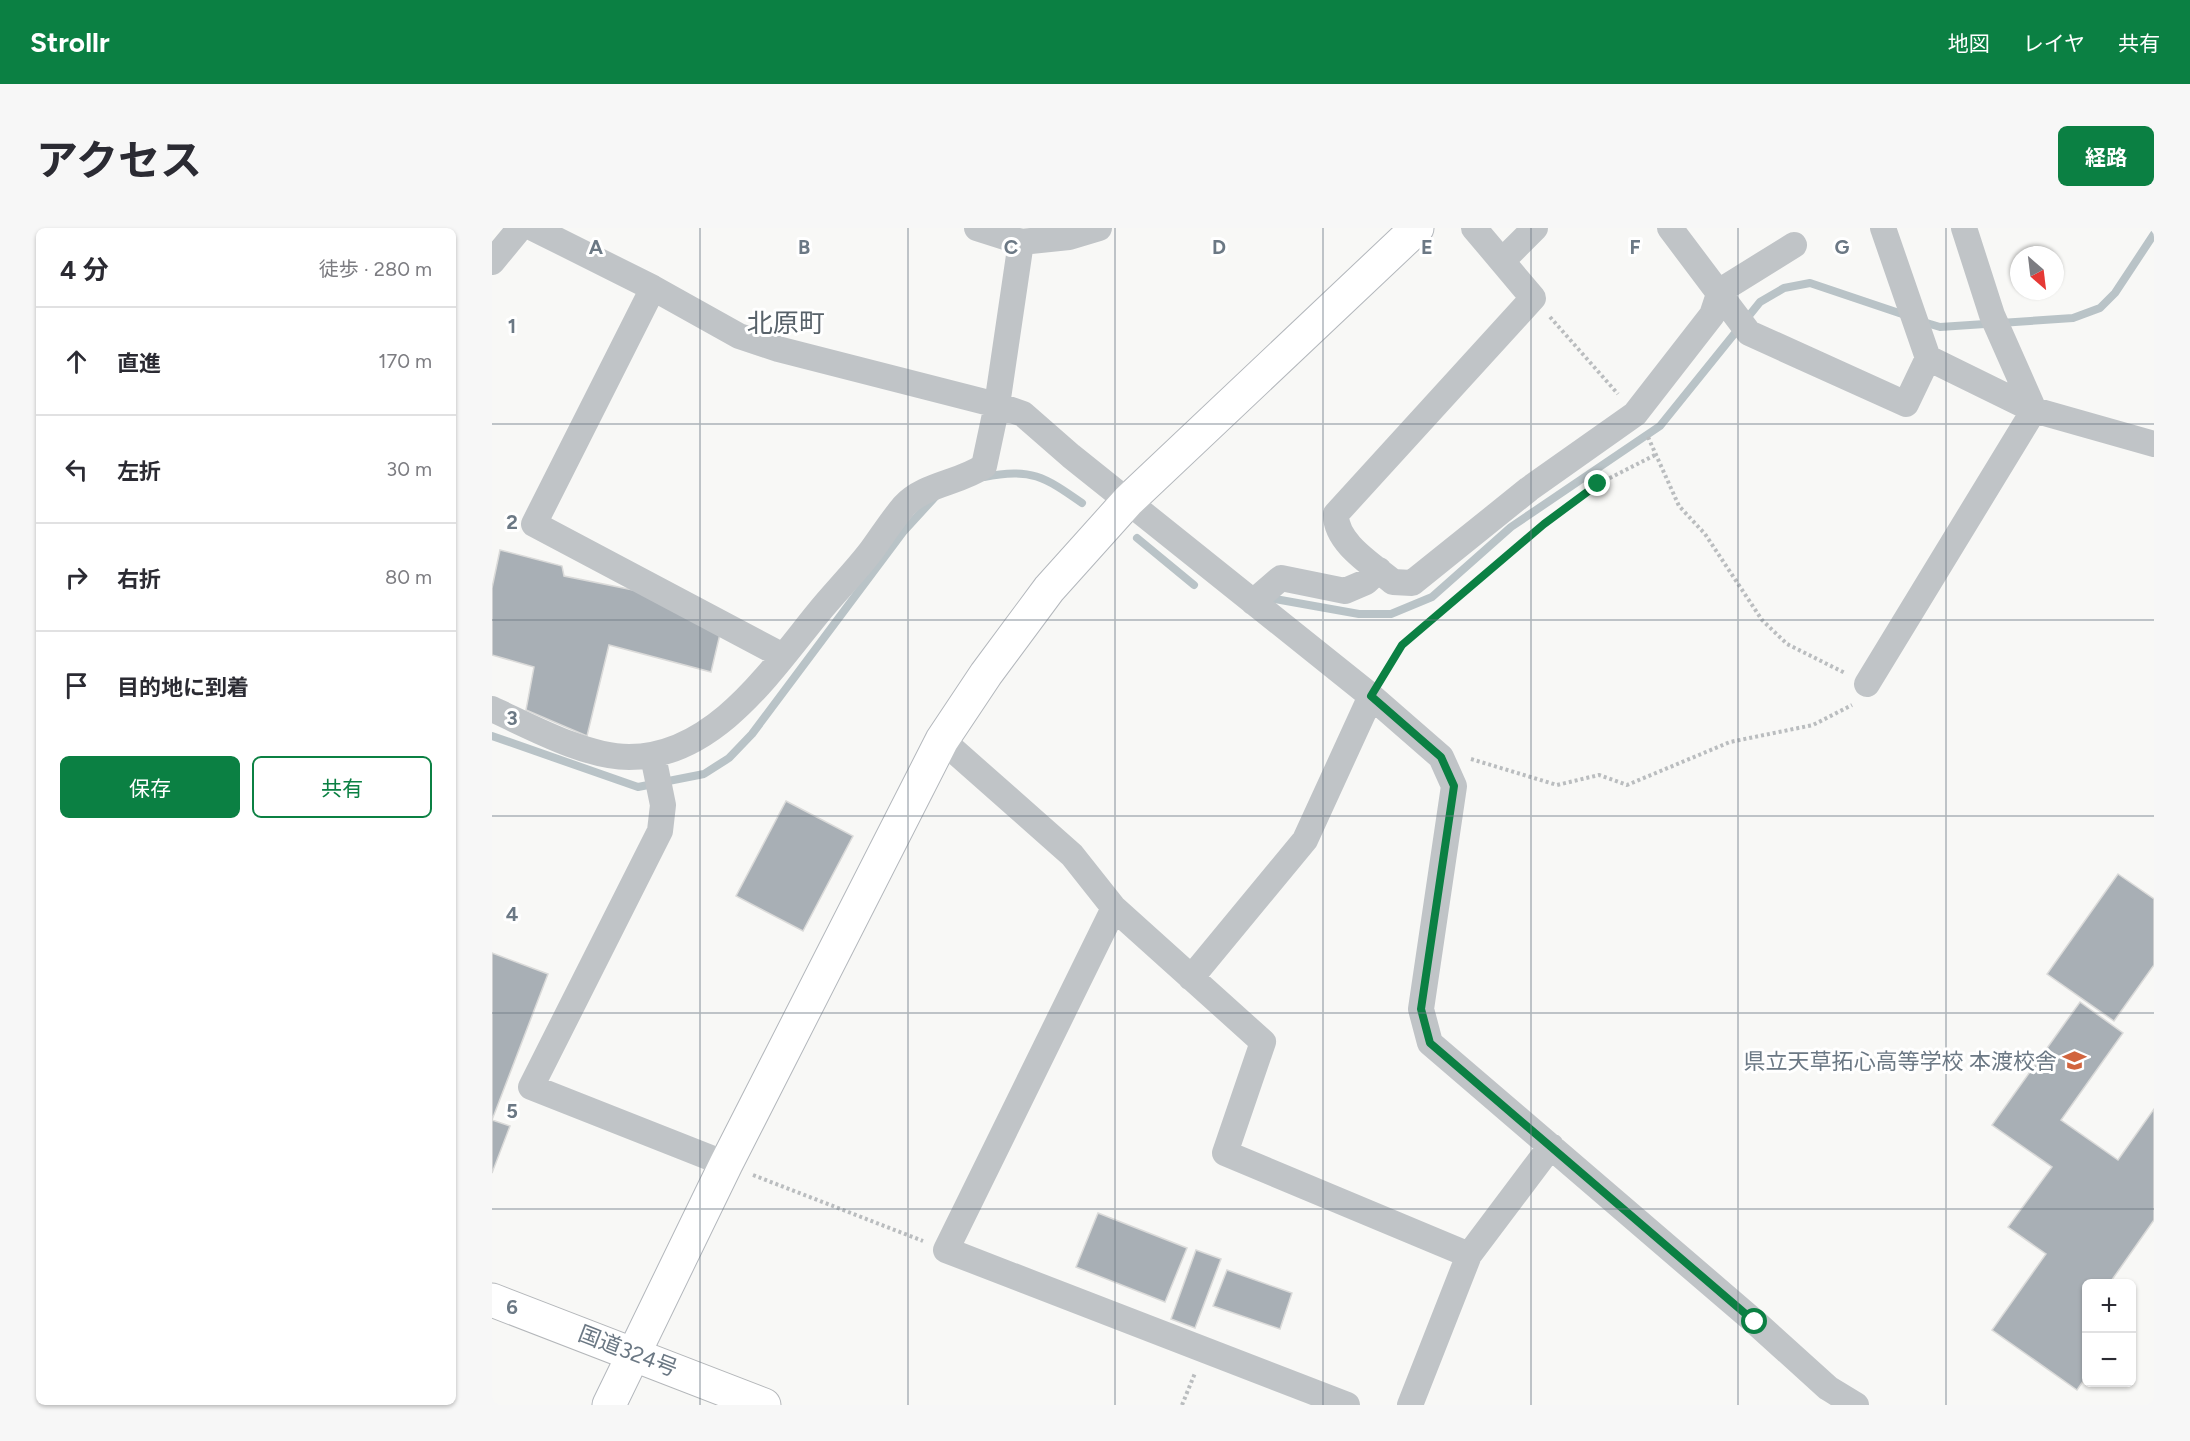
<!DOCTYPE html>
<html lang="ja">
<head>
<meta charset="utf-8">
<style>
	body { margin:0; font-family:Figtree,"Noto Sans JP",sans-serif; background:#f7f7f7; color:#2b2b33 }
	.controls { position:absolute; right:18px; bottom:18px; display:grid; overflow:hidden; border-radius:9px; box-shadow:0 2px 4px #0004 }
	.controls button { width:54px; height:54px; display:grid; place-items:center; padding:0; border:0; border-bottom:2px solid #e1e1e2; background:#fff; color:#2b2b33; font:30px sans-serif }
	.compass { position:absolute; left:1518px; top:18px; width:54px; height:54px; border-radius:50%; background:#fff; box-shadow:0 2px 4px #0004; rotate:152deg }
	.stop { position:absolute; width:18px; height:18px; margin:-14px; border:4px solid #0b8043; border-radius:50%; background:#fff }
	.stop.end { background:#0b8043; border-color:#fff; box-shadow:0 2px 6px #0008 }
	.list { margin:0; padding:0; list-style:none }
	h2 { display:flex; justify-content:space-between; align-items:center; height:78px; margin:0; padding:0 24px; font-size:26px }
	h2 small { font-size:20px; font-weight:400; color:#7c7c81 }
	.list li { display:grid; grid-template-columns:39px 1fr auto; gap:18px; align-items:center; box-sizing:border-box; height:108px; padding:0 24px; border-top:2px solid #e1e1e2 }
	.list b { display:block; font-size:22px; white-space:nowrap }
	.list em { font-size:20px; font-style:normal; color:#7c7c81 }
	.actions { display:flex; gap:12px; padding:18px 24px }
	.actions a { flex:1; padding:14px 0; border:2px solid #0b8043; border-radius:9px; text-align:center; font-size:21px; color:#0b8043 }
	.actions .main { background:#0b8043; color:#fff }
	.icon { flex:none; width:33px; height:33px; fill:none; stroke:currentColor; stroke-width:2; stroke-linecap:round; stroke-linejoin:round }
	.map { position:relative; flex:none; width:1662px; height:1177px; overflow:hidden; border-radius:9px }
	header { display:flex; align-items:center; gap:36px; box-sizing:border-box; height:84px; padding:0 30px; background:#0b8043; color:#fff }
	header strong { font-size:28px }
	nav { display:flex; gap:33px; margin-inline-start:auto; font-size:21px }
	.intro { display:flex; align-items:center; justify-content:space-between; box-sizing:border-box; height:144px; padding:0 36px }
	h1 { margin:0; font-size:42px }
	.button { padding:15px 27px; border-radius:9px; background:#0b8043; color:#fff; font-size:21px; font-weight:700 }
	main { display:flex; gap:36px; padding:0 36px }
	aside { flex:1; background:#fff; border-radius:9px; box-shadow:0 2px 4px #0004 }
	.map>svg:first-child { display:block }
	.lines { fill:none; stroke-linecap:round; stroke-linejoin:round }
	.stream { stroke:#b9c3c7; stroke-width:8 }
	.building { fill:#a8afb5; stroke:#dadad9; stroke-width:1.5 }
	.secondary-casing { stroke:#b3b7bc; stroke-width:35 }
	.highway-casing { stroke:#b4b7ba; stroke-width:35 }
	.path { stroke:#babdbf; stroke-width:4; stroke-dasharray:3 3; stroke-linecap:butt }
	.street { stroke:#c0c4c7; stroke-width:26 }
	.secondary { stroke:#fff; stroke-width:33 }
	.highway { stroke:#fff; stroke-width:33 }
	.route { stroke:#0b8043; stroke-width:8 }
	.grid { fill:none; stroke:#6b7884; stroke-width:1.5; stroke-opacity:0.55 }
	.labels { text-anchor:middle; dominant-baseline:central; stroke-width:6; stroke-linejoin:round; paint-order:stroke }
	.poi-label { font-size:22px; fill:#6b7884; stroke:#fff; text-anchor:end }
	.street-label { font-size:22px; fill:#6b7884; stroke:#fff }
	.quarter-label { font-size:26px; fill:#58626a; stroke:#fff }
	.grid-label { font-size:20px; text-anchor:middle; font-weight:bold; fill:#6b7884; stroke:#fff; stroke-width:6; stroke-linejoin:round; paint-order:stroke }
</style>
</head>
<body>
<header>
<strong>Strollr</strong>
<nav><a>地図</a><a>レイヤ</a><a>共有</a></nav>
</header>
<div class="intro"><h1>アクセス</h1><a class="button">経路</a></div>
<main>
<aside>
<h2>4 分<small>徒歩 · 280 m</small></h2>
<ul class="list">
<li><svg class="icon" aria-label="ahead" viewBox="0 0 24 24"><path d="M12 20V5M6 11l6-6 6 6"/></svg><div><b>直進</b></div><em>170 m</em></li>
<li><svg class="icon" aria-label="left" viewBox="0 0 24 24"><path d="M17 20v-9H6M10 6l-5 5 5 5"/></svg><div><b>左折</b></div><em>30 m</em></li>
<li><svg class="icon" aria-label="right" viewBox="0 0 24 24"><path d="M7 20v-9h11M14 6l5 5-5 5"/></svg><div><b>右折</b></div><em>80 m</em></li>
<li><svg class="icon" aria-label="arrive" viewBox="0 0 24 24"><path d="M6 21V4h12l-3 4 3 4H6"/></svg><div><b>目的地に到着</b></div></li>
</ul>
<div class="actions"><a class="main">保存</a><a>共有</a></div>
</aside>
<div class="map">
<svg width="1662" height="1177" viewBox="0 0 1662 1177">
	<rect width="100%" height="100%" fill="#f8f8f6"/>
	<g class="lines">
		<path class="stream" d="M1428 93 1448 99 1581 90 1608 80 1623 65 1662 6
			M492 249C538 239 553 249 590 275
			M645 310 702 357
			M783 371 867 386H899L940 369 1019 299 1168 198 1268 74 1292 60 1318 55 1416 88
			M0 508 146 559 212 546 237 530 260 506 411 304 444 268"/>
	</g>
	<path class="building" d="M8 322 70 338 72 348 146 363 228 406 219 444 117 417 95 508 34 482 42 439 0 427V360Z
		M294 573 361 608 311 703 244 668Z
		M1626 646 1662 671V737L1622 793 1555 746Z
		M0 725 56 746 0 892 18 898 0 945Z
		M1588 774 1631 805 1569 892 1626 932 1662 881V992L1617 1056H1594V1149L1585 1162 1500 1102 1554 1026 1516 999 1560 939 1500 897Z
		M606 985 695 1020 673 1074 584 1039Z
		M704 1022 729 1031 703 1100 679 1091Z
		M735 1042 800 1065 788 1101 721 1078Z"/>
	<g class="lines">
		<defs>
			<path id="secondary" d="M117 1177 234 936 450 512 494 446 557 361 636 273 925 0"/>
			<path id="highway" d="M0 1072 272 1177"/>
		</defs>
		<use href="#secondary" class="secondary-casing"/>
		<use href="#highway" class="highway-casing"/>
		<path class="path" d="M1058 89 1126 166
			M1156 209 1187 278 1213 306 1270 392 1295 416 1353 445
			M892 445 910 417 1052 296 1106 256 1165 226
			M979 531 1065 557 1107 547 1135 557 1238 514 1321 497 1360 477
			M261 947 431 1013
			M690 1177 703 1145"/>
		<path class="street" d="M41 0 161 60 247 108 286 121 505 177 531 186 579 228 879 468 949 529 962 558 929 781 938 815 1263 1094 1336 1160 1364 1177
			M485 0 529 14 577 9 607 0
			M982 0 1041 70 844 286C843 315 881 337 901 354L920 355 1037 261 1143 186 1220 87 1228 63 1302 17
			M1178 0 1257 105 1414 176 1436 130
			M1472 0 1500 87 1542 182 1662 216
			M1010 33 1043 0
			M0 34 28 0
			M161 60 42 296 291 428
			M761 374 789 350 853 363 874 354 887 342
			M1375 456 1542 182 1436 130 1391 0
			M0 481C39 499 94 529 137 529 222 529 278 444 326 385 343 364 363 344 379 323 390 308 400 292 412 278 432 256 468 255 492 238L505 177 529 14
			M450 512 580 627 622 680 771 814 733 925 977 1027
			M161 528 171 577 168 603 39 859 234 936
			M622 680 454 1022 855 1177
			M699 750 813 612 879 468
			M918 1177 977 1027 1059 918"/>
		<use href="#secondary" class="secondary"/>
		<use href="#highway" class="highway"/>
	</g>
	<g class="lines">
		<path class="route" d="M1106 256 1052 296 910 417 879 468 949 529 962 558 929 781 938 815 1263 1094"/>
	</g>
	<path class="grid" d="M208 0V1177M416 0V1177M623 0V1177M831 0V1177M1039 0V1177M1246 0V1177M1454 0V1177M0 196H1662M0 392H1662M0 588H1662M0 785H1662M0 981H1662"/>
	<defs>
		<symbol id="school-bare" viewBox="-9 -9 18 18"><path d="M0-5L7-2L0 1L-7-2ZM-4 1L0 2.5L4 1V4Q0 6-4 4Z" fill="#d1643e" stroke="#fff" stroke-width="2.5" paint-order="stroke"/></symbol>
	</defs>
	<g fill-rule="evenodd">
		<use href="#school-bare" x="1566" y="816" width="33" height="33"/>
	</g>
	<g class="labels">
		<g class="poi-label">
			<text x="1565" y="833">県立天草拓心高等学校 本渡校舎</text>
		</g>
		<g class="street-label">
			<text transform="translate(136 1123) rotate(21)">国道324号</text>
		</g>
		<g class="quarter-label">
			<text x="294" y="95">北原町</text>
		</g>
	</g>
	<g class="grid-label">
		<text x="104" y="26">A</text>
		<text x="312" y="26">B</text>
		<text x="519" y="26">C</text>
		<text x="727" y="26">D</text>
		<text x="935" y="26">E</text>
		<text x="1143" y="26">F</text>
		<text x="1350" y="26">G</text>
		<text x="20" y="105">1</text>
		<text x="20" y="301">2</text>
		<text x="20" y="497">3</text>
		<text x="20" y="693">4</text>
		<text x="20" y="890">5</text>
		<text x="20" y="1086">6</text>
	</g>
</svg>
<div class="controls">
<button>+</button>
<button>−</button>
</div>
<svg class="compass" viewBox="-18 -18 36 36"><path d="M0-13l5 13h-10z" fill="#e53935"/><path d="M0 13l5-13h-10z" fill="#7c7c81"/></svg>
<div class="stop" style="left:1263px;top:1094px"></div>
<div class="stop end" style="left:1106px;top:256px"></div>
</div>
</main>
</body>
</html>
